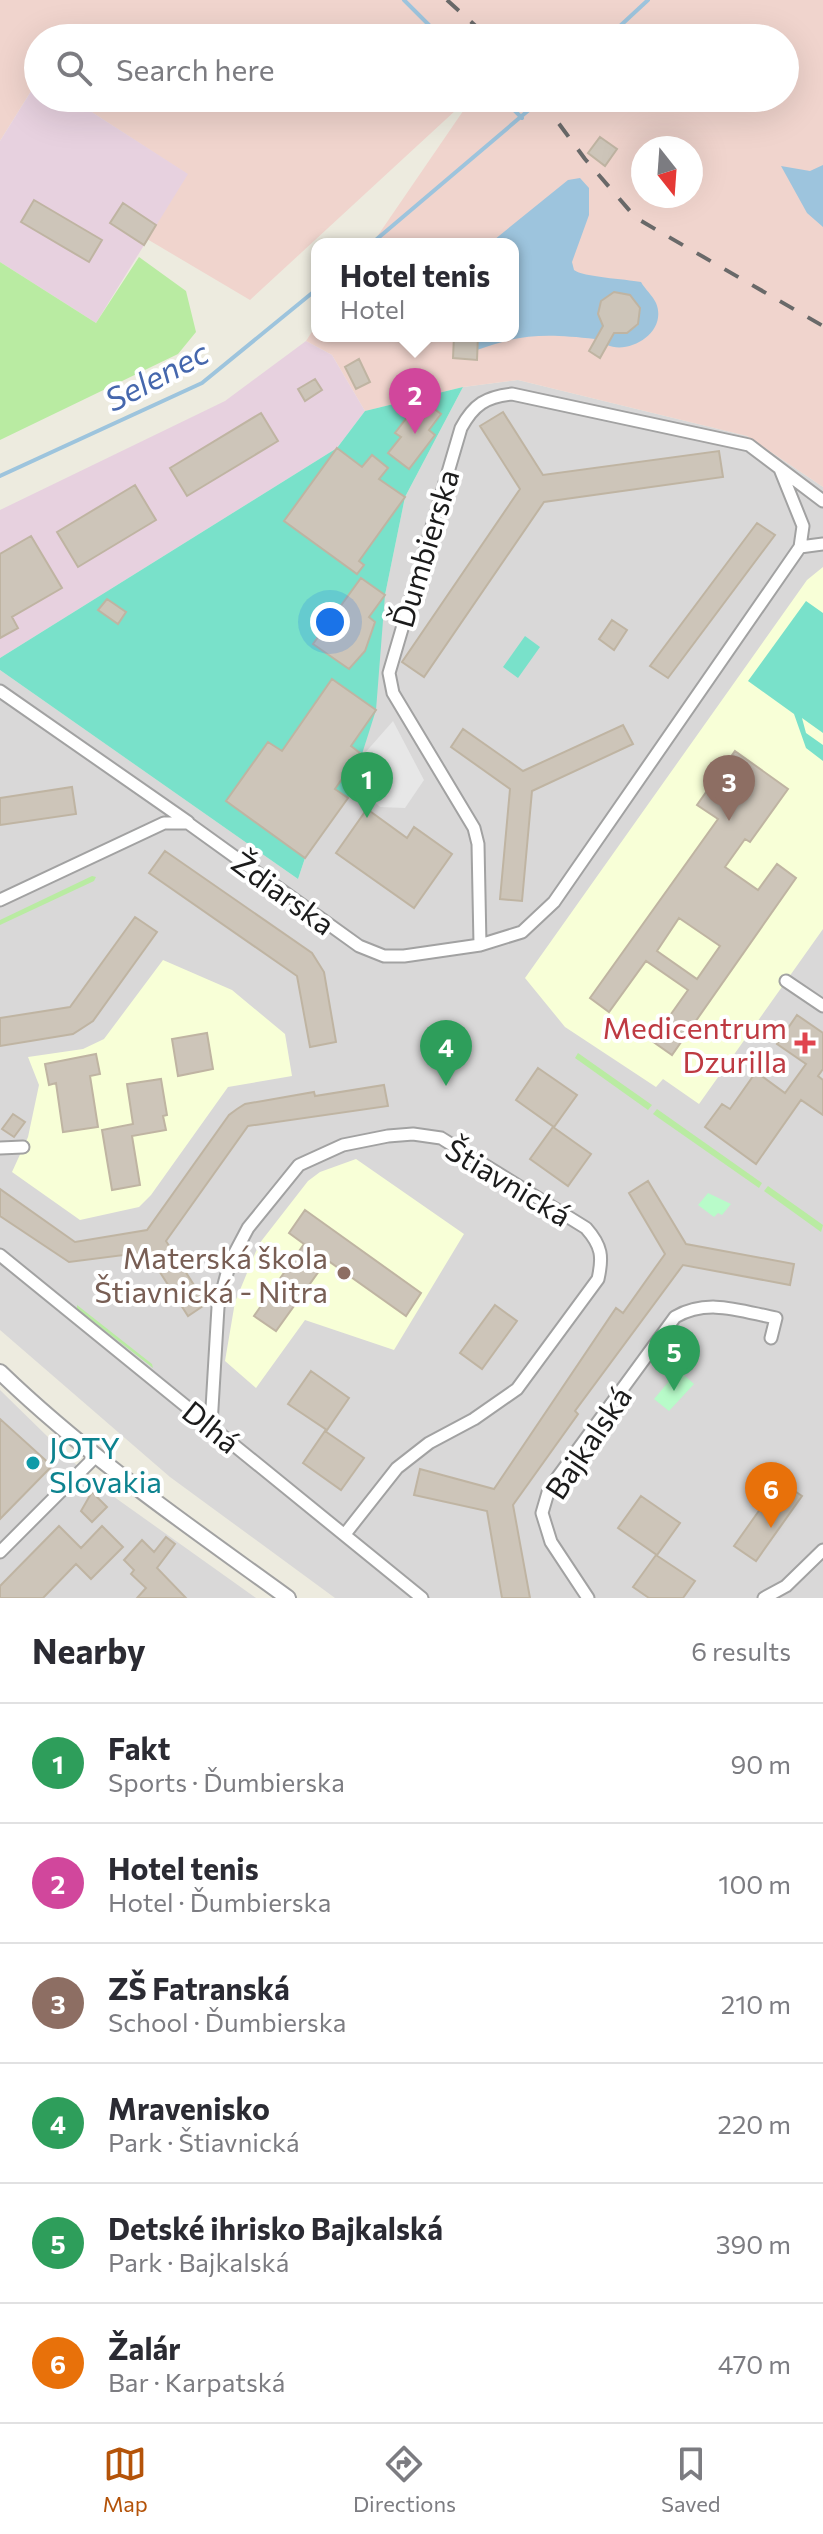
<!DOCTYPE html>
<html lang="en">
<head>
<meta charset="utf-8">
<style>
	body { margin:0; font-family:Commissioner,sans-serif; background:#f7f7f7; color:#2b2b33 }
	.compass { position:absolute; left:631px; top:136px; width:72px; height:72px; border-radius:50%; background:#fff; box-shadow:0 8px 32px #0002; rotate:163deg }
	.you { position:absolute; left:330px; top:622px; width:28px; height:28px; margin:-20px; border:6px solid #fff; border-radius:50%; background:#1a73e8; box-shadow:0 0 0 12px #1a73e833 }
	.badge { display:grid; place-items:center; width:52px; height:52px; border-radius:50%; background:#b45309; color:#fff; font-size:26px; font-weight:700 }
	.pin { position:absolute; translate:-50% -66px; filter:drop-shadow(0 2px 4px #0008) }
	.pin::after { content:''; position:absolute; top:42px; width:28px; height:24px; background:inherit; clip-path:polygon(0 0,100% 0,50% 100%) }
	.popup { position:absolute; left:311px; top:238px; width:208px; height:104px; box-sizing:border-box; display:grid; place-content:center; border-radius:16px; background:#fff; filter:drop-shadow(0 2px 6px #0005); font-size:26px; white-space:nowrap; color:#7c7c81 }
	.popup b { font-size:30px; color:#2b2b33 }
	.popup::after { content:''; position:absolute; left:50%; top:100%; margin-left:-16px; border:16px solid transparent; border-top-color:#fff }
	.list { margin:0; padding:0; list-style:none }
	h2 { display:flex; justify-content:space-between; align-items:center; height:104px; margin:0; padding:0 32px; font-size:34px }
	h2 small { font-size:26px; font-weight:400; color:#7c7c81 }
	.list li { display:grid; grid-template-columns:52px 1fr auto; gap:24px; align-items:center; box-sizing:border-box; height:120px; padding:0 32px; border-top:2px solid #e1e1e2 }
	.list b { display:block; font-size:30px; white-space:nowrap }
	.list p { margin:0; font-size:26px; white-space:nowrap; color:#7c7c81 }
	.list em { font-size:26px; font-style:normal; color:#7c7c81 }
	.icon { flex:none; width:44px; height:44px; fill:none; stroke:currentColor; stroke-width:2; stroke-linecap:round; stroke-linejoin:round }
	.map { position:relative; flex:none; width:823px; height:1598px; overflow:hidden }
	.search { position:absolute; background:#fff; box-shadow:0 8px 32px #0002; left:24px; right:24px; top:24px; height:88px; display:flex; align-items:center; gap:20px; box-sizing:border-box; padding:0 28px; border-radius:44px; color:#7c7c81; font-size:30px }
	.sheet { height:824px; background:#fff }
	nav { display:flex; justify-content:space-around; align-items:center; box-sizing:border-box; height:112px; border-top:2px solid #e1e1e2; background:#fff; font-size:22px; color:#7c7c81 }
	nav a { display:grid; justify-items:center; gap:4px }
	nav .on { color:#b45309 }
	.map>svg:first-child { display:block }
	.residential { fill:#d9d8d8 }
	.commercial { fill:#f0d4cd; fill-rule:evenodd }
	.industrial { fill:#e7d1df }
	.education { fill:#f8ffd7 }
	.grass { fill:#b9eba2 }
	.park { fill:#b8fbc9 }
	.pitch { fill:#79e1ca }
	.parking { fill:#e7e7e7 }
	.water { fill:#9dc4dd }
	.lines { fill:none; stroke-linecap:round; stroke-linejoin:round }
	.stream { stroke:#9dc4dd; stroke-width:4 }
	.building { fill:#cdc5b9; stroke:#bfb4a2; stroke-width:2; fill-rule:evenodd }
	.minor-casing { stroke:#a2a2a2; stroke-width:15 }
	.tertiary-casing { stroke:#a2a2a2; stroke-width:18 }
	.minor { stroke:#fff; stroke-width:11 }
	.tertiary { stroke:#fff; stroke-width:14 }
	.rail { stroke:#696969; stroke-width:4; stroke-dasharray:16 16; stroke-linecap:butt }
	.health-dot { fill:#e0444e; stroke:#fff; stroke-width:3 }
	.education-dot { fill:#8d6e63; stroke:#fff; stroke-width:3 }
	.culture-dot { fill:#0f9aa8; stroke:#fff; stroke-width:3 }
	.labels { text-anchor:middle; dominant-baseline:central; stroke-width:8; stroke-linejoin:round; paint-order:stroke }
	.street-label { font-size:30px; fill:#1b1b1b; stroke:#fff }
	.health-label { font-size:30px; fill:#be3a42; stroke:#fff; text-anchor:end }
	.education-label { font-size:30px; fill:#785e54; stroke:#fff; text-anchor:end }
	.culture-label { font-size:30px; fill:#0d838f; stroke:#fff; text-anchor:start }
	.water-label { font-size:32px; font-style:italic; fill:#4567ad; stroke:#fff }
</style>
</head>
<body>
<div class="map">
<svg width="823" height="1598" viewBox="0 0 823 1598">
	<rect width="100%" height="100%" fill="#edebdf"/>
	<path class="residential" d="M518 380 747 436 823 487V1598H335L170 1477 0 1330V670L298 879 305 858 348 798 360 753 385 595 405 497 463 387Z
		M0 1390 96 1484 256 1598H0Z"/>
	<path class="commercial" d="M0 0H823V487L747 436 518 380 463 387 365 411 332 355 306 341 317 324V336H513V244H372L472 98H785V38H38V80L0 141ZM643 148H691V196H643Z
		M70 98H469L250 300 147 239 187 174Z"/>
	<path class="industrial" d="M38 80V98H70L188 174 96 323 0 262V141Z
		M306 341 332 355 365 411 337 448 0 658V510L225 401Z"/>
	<path class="education" d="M823 567V929L699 1104 663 1079 656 1087 565 1027 525 978 807 580Z
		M163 960 232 990 285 1034 292 1076 228 1087 151 1195 139 1207 80 1220 12 1172 28 1137 39 1085 28 1057 83 1049 104 1039Z
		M356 1159 464 1234 394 1350 305 1320 256 1388 225 1361 235 1302 259 1244 308 1181 320 1172Z"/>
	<path class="grass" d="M139 257 186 291 196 332 178 354 0 440V262L96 323Z
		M92 876 96 877 94 881 0 925V920Z
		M578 1053 652 1105 648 1110 575 1058Z
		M657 1109 762 1183 759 1188 653 1114Z
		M768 1186 823 1225 821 1232 764 1191Z
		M77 1305 152 1364 153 1368 77 1309Z"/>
	<path class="park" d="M708 1193 731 1204 722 1215 718 1213 714 1217 698 1205Z
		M675 1374 684 1375 694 1384 669 1411 654 1399Z"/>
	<path class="pitch" d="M463 387 405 497 385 595 376 710 348 798 305 858 298 879 0 670V658L337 448 365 411Z
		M806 601 823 613V733L802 718 806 733 823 745V761L806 748 794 714 748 681Z
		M525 636 540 647 518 678 503 667Z"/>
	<path class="parking" d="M393 721 424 780 405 808 380 807 355 783 364 754Z"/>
	<path class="water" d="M823 165V227L807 213 781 166 810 171Z
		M580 178 589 188V215L572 262 574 270C583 277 625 279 641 282 645 289 653 296 656 303 668 332 630 355 607 345L614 333H627L638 325 640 308 630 295 601 301 598 314 603 326 595 339C548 334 522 333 477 350L478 336H513V244H489L568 180Z"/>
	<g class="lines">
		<path class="stream" d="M404 0 442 38
			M607 38 648 0
			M502 98 522 118
			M371 244 543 98
			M0 476 202 383 317 289"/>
	</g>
	<path class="building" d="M600 137 617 149 605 166 588 153Z
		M34 200 102 240 89 262 21 222Z
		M123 203 156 225 144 245 110 223Z
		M614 292 630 295 640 308 638 324 627 333H614L600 358 589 351 603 326 598 314 601 301Z
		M454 336H478L477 360 453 358Z
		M359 359 370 382 356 389 345 367Z
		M315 379 322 390 305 401 298 389Z
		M421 399 441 414 429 430 435 435 409 469 388 453 401 437 395 433Z
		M503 412 543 475 719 451 723 477 544 502 424 677 402 662 520 489 480 426Z
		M261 413 278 441 187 496 170 468Z
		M337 448 362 467 372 455 388 468 379 479 405 497 359 561 364 565 357 574 284 521Z
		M135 485 156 520 78 567 57 532Z
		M757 523 775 535 668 678 650 666Z
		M31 536 62 588 12 617 18 628 0 638V554Z
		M361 578 385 595 369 617 375 622 365 651 349 669 313 644Z
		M107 599 126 612 118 624 98 610Z
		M612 620 627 630 614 650 599 639Z
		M332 679 376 710 351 746 360 753 335 789 348 798 305 858 226 801 268 742 282 751Z
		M623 725 633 744 532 791 522 901 500 899 510 789 451 747 463 729 523 771Z
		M735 751 788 789 750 842 745 839 725 867 758 890 777 864 796 878 672 1055 652 1041 688 990 646 961 609 1012 590 998 718 819 697 805ZM679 918 720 946 697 979 657 951Z
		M72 787 76 814 0 825V798Z
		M367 809 407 838 414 827 452 854 414 908 336 853Z
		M165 851 312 953 324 972 336 1042 310 1047 297 976 149 873Z
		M135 917 157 932 93 1021 73 1034 0 1046V1018L70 1007Z
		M797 1015 823 1033V1069L818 1076 823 1080V1115L801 1100 756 1164 705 1127 722 1104 730 1109 756 1072 785 1093 806 1064 777 1044Z
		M207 1033 213 1069 178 1076 172 1039Z
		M96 1054 100 1074 90 1076 98 1127 63 1132 56 1083 49 1085 45 1064Z
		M538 1068 577 1095 554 1127 516 1100Z
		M161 1079 167 1115 163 1116 166 1130 132 1136 140 1185 112 1190 102 1130 133 1124 127 1084Z
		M384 1085 388 1106 248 1126 166 1241 206 1304 188 1316 147 1252 69 1262 0 1216V1189L75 1242 147 1230 229 1115 237 1109 245 1104 314 1092 315 1096Z
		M13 1114 25 1122 14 1137 2 1129Z
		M553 1127 591 1154 568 1186 530 1159Z
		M648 1181 686 1244 794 1264 790 1285 683 1265 575 1411 578 1414 513 1505 530 1598H502L487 1511 414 1495 420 1469 494 1489 616 1308 623 1313 665 1254 629 1193Z
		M305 1210 421 1293 406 1316 327 1260 276 1331 254 1316 304 1244 289 1233Z
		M495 1305 517 1321 482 1369 460 1353Z
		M311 1371 349 1398 327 1430 288 1404Z
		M0 1419 52 1466 0 1519Z
		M325 1431 364 1458 341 1490 303 1463Z
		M780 1481 802 1496 756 1561 734 1546Z
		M92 1492 107 1507 92 1522 81 1511Z
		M641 1496 680 1523 657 1555 618 1528Z
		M59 1526 81 1548 102 1526 123 1547 91 1579 76 1564 43 1598H0V1586Z
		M166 1537 175 1544 157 1568 186 1598H137L146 1588 131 1574 134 1570 124 1560 142 1540 154 1552Z
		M656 1555 695 1581 683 1598H649L633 1587Z"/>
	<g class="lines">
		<defs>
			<path id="minor" d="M800 547 823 544
				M0 691 188 822
				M0 900 164 823H188L359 946 384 956H404L480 945 522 932 554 902 800 547 803 526 780 469
				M480 945 478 844 474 828 393 693 389 673 461 428C474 404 486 397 512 394L749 445 823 501
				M786 981 823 1006
				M0 1148 23 1147
				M0 1255 422 1598
				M211 1425 218 1307 230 1262 248 1228 299 1165 343 1145 388 1136 413 1134 441 1138 586 1228C602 1246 603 1257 598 1279L517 1389 474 1419 429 1443 397 1468 345 1534
				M0 1552 95 1457
				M588 1598 551 1542 542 1513 549 1489 675 1317C708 1298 740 1311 776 1318L771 1338
				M764 1598 786 1586 823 1550"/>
			<path id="tertiary" d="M0 1372C88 1457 189 1526 288 1598"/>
		</defs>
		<use href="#minor" class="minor-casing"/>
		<use href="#tertiary" class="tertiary-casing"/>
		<use href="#minor" class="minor"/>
		<use href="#tertiary" class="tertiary"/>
		<path class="rail" d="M447 0 489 38
			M540 98 585 159 636 218 823 326"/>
	</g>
	<path class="health-dot" d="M801 1031h8v8h8v8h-8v8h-8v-8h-8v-8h8z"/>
	<circle class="education-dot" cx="344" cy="1273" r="8"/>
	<circle class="culture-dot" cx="33" cy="1463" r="8"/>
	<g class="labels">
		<g class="street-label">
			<text transform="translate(424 548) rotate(-73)">Ďumbierska</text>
			<text transform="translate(284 892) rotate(36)">Ždiarska</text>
			<text transform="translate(509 1181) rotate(31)">Štiavnická</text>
			<text transform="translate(212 1426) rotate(39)">Dlhá</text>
			<text transform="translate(587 1442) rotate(-56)">Bajkalská</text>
		</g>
		<g class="health-label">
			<text x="787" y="1026">Medicentrum<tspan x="787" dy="34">Dzurilla</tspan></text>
		</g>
		<g class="education-label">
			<text x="328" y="1256">Materská škola<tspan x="328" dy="34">Štiavnická - Nitra</tspan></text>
		</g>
		<g class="culture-label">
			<text x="49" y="1446">JOTY<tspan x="49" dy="34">Slovakia</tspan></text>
		</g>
		<g class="water-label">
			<text transform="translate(156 375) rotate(-28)">Selenec</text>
		</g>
	</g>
</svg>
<svg class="compass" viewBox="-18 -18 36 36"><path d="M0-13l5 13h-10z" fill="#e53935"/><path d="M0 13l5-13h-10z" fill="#7c7c81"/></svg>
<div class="you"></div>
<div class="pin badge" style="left:367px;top:818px;background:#2e9e5b">1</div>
<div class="pin badge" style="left:415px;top:434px;background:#d1479c">2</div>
<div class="popup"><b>Hotel tenis</b>Hotel</div>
<div class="pin badge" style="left:729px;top:821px;background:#8d6e63">3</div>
<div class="pin badge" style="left:446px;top:1086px;background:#2e9e5b">4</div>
<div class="pin badge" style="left:674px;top:1391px;background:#2e9e5b">5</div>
<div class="pin badge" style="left:771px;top:1528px;background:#e8710a">6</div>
<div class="search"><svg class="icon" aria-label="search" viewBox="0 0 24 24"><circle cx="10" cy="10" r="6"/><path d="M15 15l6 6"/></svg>Search here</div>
</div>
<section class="sheet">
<h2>Nearby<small>6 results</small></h2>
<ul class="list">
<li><span class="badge" style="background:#2e9e5b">1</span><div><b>Fakt</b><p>Sports · Ďumbierska</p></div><em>90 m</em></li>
<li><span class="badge" style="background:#d1479c">2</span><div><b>Hotel tenis</b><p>Hotel · Ďumbierska</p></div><em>100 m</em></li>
<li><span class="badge" style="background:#8d6e63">3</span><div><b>ZŠ Fatranská</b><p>School · Ďumbierska</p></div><em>210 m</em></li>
<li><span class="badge" style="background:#2e9e5b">4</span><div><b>Mravenisko</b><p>Park · Štiavnická</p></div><em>220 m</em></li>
<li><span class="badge" style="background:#2e9e5b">5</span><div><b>Detské ihrisko Bajkalská</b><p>Park · Bajkalská</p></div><em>390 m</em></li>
<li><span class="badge" style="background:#e8710a">6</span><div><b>Žalár</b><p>Bar · Karpatská</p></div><em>470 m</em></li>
</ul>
</section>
<nav>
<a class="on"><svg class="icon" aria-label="map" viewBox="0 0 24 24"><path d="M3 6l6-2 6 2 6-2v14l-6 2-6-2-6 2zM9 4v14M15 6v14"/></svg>Map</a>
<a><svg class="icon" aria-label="directions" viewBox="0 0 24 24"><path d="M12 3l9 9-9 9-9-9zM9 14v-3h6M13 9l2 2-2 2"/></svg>Directions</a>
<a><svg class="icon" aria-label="saved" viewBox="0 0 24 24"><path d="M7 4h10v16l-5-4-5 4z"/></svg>Saved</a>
</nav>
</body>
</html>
